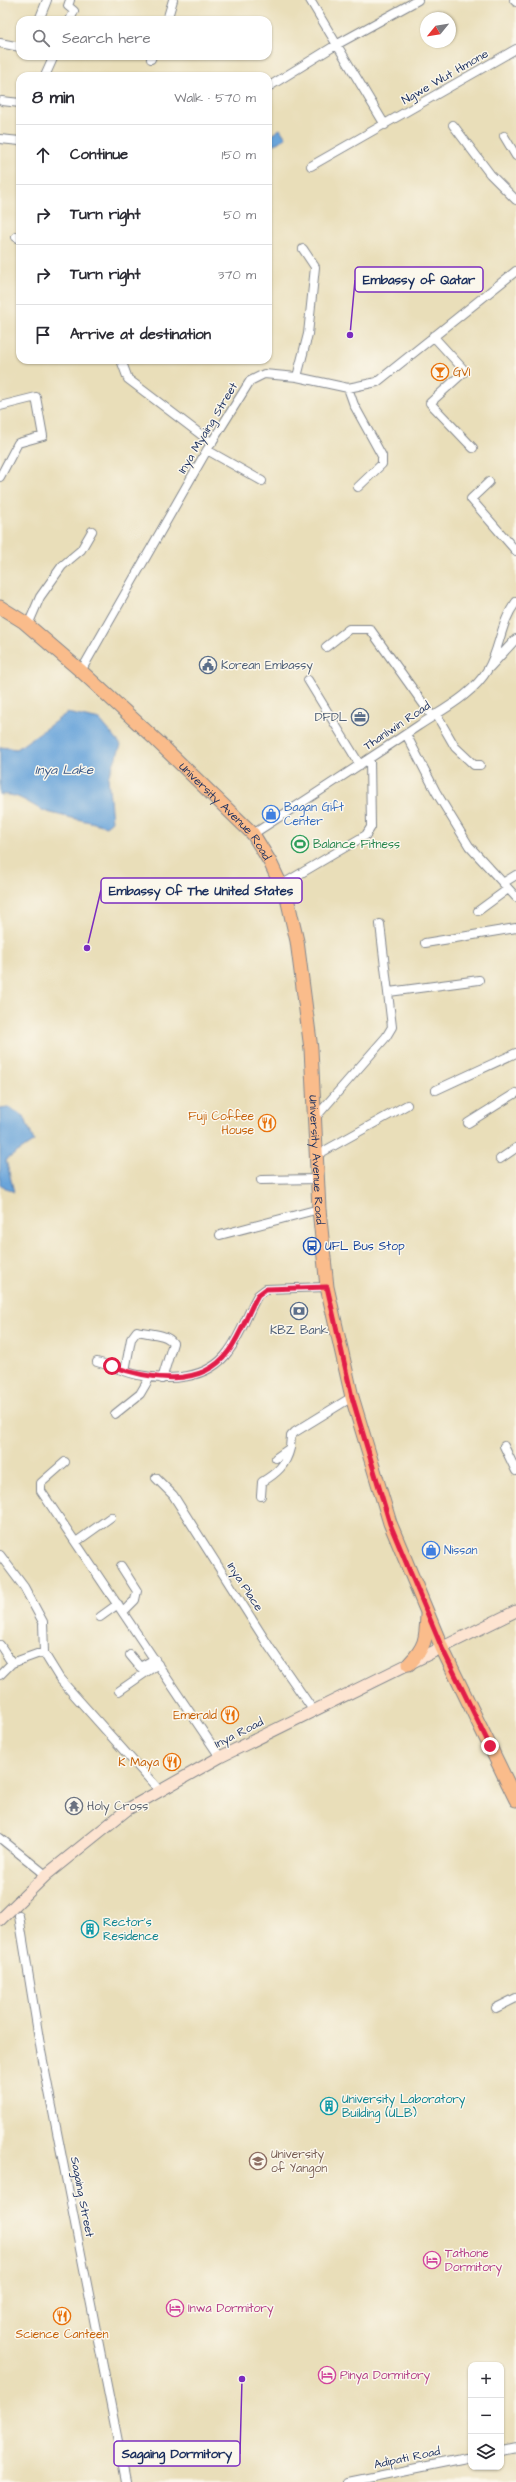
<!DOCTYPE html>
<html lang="en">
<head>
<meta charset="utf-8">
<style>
	body { margin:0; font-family:"Architects Daughter",sans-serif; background:#f7f7f7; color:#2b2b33 }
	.controls { position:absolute; right:12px; bottom:12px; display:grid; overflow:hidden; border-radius:8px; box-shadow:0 1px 3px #0004 }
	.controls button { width:36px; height:36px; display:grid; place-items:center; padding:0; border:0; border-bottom:1px solid #e1e1e2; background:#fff; color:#2b2b33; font:20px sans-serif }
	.compass { position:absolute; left:420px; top:12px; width:36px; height:36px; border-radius:50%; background:#fff; box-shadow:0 1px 3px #0004; rotate:240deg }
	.stop { position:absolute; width:12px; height:12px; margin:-9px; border:3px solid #e11d48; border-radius:50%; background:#fff }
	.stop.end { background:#e11d48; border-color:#fff; box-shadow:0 1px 4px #0008 }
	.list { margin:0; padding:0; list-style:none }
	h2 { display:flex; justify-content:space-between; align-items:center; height:52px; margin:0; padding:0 16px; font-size:17px }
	h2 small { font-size:13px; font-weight:400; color:#7c7c81 }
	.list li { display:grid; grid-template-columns:26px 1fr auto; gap:12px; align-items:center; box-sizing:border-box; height:60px; padding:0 16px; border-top:1px solid #e1e1e2 }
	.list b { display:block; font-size:15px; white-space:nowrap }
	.list em { font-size:13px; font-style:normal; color:#7c7c81 }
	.icon { flex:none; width:22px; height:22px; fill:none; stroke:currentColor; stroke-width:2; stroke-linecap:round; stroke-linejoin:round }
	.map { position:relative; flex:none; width:516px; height:2482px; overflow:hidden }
	.search { position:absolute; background:#fff; box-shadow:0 1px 3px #0004; left:16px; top:16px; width:256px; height:44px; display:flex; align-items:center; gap:10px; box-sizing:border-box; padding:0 14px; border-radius:12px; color:#7c7c81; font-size:15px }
	.panel { position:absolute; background:#fff; box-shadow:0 1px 3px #0004; left:16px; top:72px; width:256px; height:292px; border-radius:12px }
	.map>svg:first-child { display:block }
	.water { fill:#6aa5da; stroke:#426a9c }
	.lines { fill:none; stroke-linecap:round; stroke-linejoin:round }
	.minor-casing { stroke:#82868c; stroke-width:10 }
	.secondary-casing { stroke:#82868c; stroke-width:13 }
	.primary-casing { stroke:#82868c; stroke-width:15 }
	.minor { stroke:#fff; stroke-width:8 }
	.secondary { stroke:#fde4d1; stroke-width:11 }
	.primary { stroke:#fabc8b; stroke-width:13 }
	.route { stroke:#e11d48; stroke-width:5 }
	.labels { text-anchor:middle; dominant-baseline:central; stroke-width:3; stroke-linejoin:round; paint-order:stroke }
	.street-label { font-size:12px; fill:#1b2f5e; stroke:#fbf7ec }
	.food-label { font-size:12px; fill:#c56008; stroke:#fbf7ec; text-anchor:end }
	.service-label { font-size:12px; fill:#4e5e75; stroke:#fbf7ec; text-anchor:start }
	.shop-label { font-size:12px; fill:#366cbe; stroke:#fbf7ec; text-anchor:start }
	.leisure-label { font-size:12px; fill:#27864d; stroke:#fbf7ec; text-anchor:start }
	.transit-label { font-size:12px; fill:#164399; stroke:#fbf7ec; text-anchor:start }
	.worship-label { font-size:12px; fill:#5b616d; stroke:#fbf7ec; text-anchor:start }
	.culture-label { font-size:12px; fill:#0d838f; stroke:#fbf7ec; text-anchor:start }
	.education-label { font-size:12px; fill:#785e54; stroke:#fbf7ec; text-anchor:start }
	.hotel-label { font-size:12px; fill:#b23c85; stroke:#fbf7ec; text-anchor:start }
	.water-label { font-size:13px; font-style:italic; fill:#375889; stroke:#fbf7ec }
	.leader { fill:none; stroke:#7b2cbf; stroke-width:1.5 }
	.callout-dot { fill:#7b2cbf; stroke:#fbf7ec; stroke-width:1.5 }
	.callout { fill:#fbf7ec; stroke:#7b2cbf; stroke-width:1.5 }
	.callout-label { font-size:13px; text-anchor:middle; font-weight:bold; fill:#1b2f5e }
</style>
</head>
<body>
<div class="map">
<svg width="516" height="2482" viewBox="0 0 516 2482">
	<rect width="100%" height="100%" fill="#fbf7ec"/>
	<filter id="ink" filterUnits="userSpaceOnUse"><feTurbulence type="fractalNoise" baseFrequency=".025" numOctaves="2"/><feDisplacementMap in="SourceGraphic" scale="8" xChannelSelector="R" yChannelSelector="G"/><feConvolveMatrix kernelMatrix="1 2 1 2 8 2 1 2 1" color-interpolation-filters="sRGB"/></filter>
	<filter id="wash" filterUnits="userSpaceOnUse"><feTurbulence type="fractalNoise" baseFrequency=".012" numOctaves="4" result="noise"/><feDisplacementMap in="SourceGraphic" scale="16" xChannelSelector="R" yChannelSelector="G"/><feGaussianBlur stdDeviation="0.9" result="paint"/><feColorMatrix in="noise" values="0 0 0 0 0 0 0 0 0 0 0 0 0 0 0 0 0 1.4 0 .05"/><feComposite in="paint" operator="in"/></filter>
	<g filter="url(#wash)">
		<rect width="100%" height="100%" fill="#e9deb9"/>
		<path class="water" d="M280 129 286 138 273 145 268 137Z
			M67 713 100 720 121 745 108 777 112 821 106 826C88 821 70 818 51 813 33 809 21 792 0 795V747L17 749Z
			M8 1107 24 1116 34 1141 6 1160 14 1192 0 1185V1108Z"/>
	</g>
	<g filter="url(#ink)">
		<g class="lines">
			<defs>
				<path id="minor" d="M70 0 68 6 74 11 70 20
					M310 0 385 125
					M514 0 516 2
					M39 20 47 0
					M167 20 173 0
					M0 43 20 47
					M151 59 152 56
					M45 76 54 56
					M268 87 336 45 418 0
					M2 101 20 103
					M453 125 490 174 516 200
					M504 136 516 156
					M0 139 20 141
					M311 166 516 49
					M16 237 20 239
					M433 336 465 371 430 403 473 448
					M121 360 128 379 212 443
					M297 377 308 334 315 267 303 249
					M348 388 354 405 382 456V464L358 487
					M0 406 36 397 43 436 18 443 0 477
					M207 450 262 481
					M489 482 471 499 516 551
					M28 625 40 597 62 566 81 550 92 531
					M326 647 349 629H370L432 716
					M490 667 516 639
					M81 671 207 450 250 381 264 374 297 377 348 388 377 382 516 271
					M308 680 360 765
					M436 714 455 747 474 765H480
					M406 734 436 792 469 846 516 897
					M253 834C308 799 363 763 418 726 442 710 473 695 488 669 500 649 500 623 516 602
					M503 883 516 875
					M281 885 366 835 371 827 370 759
					M478 911 508 889
					M425 943 516 928
					M389 992 479 980
					M436 1090 516 1053
					M315 1118 386 1037 392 1027 380 924
					M468 1123 516 1093
					M317 1155 407 1105
					M500 1159 516 1148
					M261 1180 318 1179
					M220 1235 319 1209
					M97 1362C110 1365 124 1372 138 1375 168 1381 208 1380 228 1352 241 1335 247 1314 258 1295L266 1289 327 1287
					M125 1371 131 1339 137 1331C148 1334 166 1333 173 1343L162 1379
					M115 1414 140 1394 150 1377
					M504 1446 516 1471
					M276 1458 290 1448 291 1436 295 1432 352 1397
					M65 1462 41 1483V1491L220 1757
					M156 1478 173 1495 270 1648 313 1710
					M261 1496 262 1482C277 1473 286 1465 290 1448
					M76 1542 111 1517
					M0 1555 24 1587 43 1622 44 1653
					M121 1566 137 1591 135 1600 123 1612
					M100 1617 118 1604
					M0 1645 12 1663 37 1654 44 1653 60 1679 160 1791
					M130 1655 140 1667 155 1659
					M0 1675 12 1663
					M119 1691 158 1664
					M0 1838 46 1875
					M19 1916 41 2051 126 2482
					M496 2008 516 1998
					M501 2451 516 2448
					M348 2482 471 2457"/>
				<path id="secondary" d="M0 1920 46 1875 128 1809 220 1757 516 1611"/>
				<g id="primary">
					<path id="s1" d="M0 607 24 622 81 671 156 740 253 834 270 862 287 898 297 941 311 1049 319 1209 327 1287 352 1397 390 1523 442 1648 516 1800"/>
					<path d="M409 1664C426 1646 426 1639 427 1615"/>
				</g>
			</defs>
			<use href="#minor" class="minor-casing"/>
			<use href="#secondary" class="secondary-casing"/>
			<use href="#primary" class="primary-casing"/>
			<use href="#minor" class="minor"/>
			<use href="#secondary" class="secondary"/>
			<use href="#primary" class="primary"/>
		</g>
	</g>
	<g class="lines" filter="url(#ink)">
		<path class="route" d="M112 1366C148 1379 201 1389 228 1352 241 1335 247 1314 258 1295L266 1289 327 1287 352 1397 390 1524 442 1648 490 1746"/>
	</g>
	<defs>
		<symbol id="bar-ring" viewBox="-11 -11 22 22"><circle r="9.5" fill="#fbf7ec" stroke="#e8710a" stroke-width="1.5"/><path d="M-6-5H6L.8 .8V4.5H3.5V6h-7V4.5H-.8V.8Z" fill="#e8710a"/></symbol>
		<symbol id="civic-ring" viewBox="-11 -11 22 22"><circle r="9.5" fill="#fbf7ec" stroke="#5c6f8a" stroke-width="1.5"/><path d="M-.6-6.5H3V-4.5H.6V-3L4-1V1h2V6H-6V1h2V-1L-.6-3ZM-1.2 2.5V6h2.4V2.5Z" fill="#5c6f8a"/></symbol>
		<symbol id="office-ring" viewBox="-11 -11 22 22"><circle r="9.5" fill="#fbf7ec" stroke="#5c6f8a" stroke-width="1.5"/><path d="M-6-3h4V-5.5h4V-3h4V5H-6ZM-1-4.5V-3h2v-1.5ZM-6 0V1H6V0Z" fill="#5c6f8a"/></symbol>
		<symbol id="shop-ring" viewBox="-11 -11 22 22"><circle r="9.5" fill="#fbf7ec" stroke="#3f7fe0" stroke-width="1.5"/><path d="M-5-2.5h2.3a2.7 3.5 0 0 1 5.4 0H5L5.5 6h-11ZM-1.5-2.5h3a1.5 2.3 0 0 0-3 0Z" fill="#3f7fe0"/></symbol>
		<symbol id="stadium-ring" viewBox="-11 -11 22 22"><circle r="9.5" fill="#fbf7ec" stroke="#2e9e5b" stroke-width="1.5"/><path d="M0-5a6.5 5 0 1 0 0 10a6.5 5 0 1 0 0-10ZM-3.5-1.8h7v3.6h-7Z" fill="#2e9e5b"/></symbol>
		<symbol id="restaurant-ring" viewBox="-11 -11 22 22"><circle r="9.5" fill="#fbf7ec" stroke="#e8710a" stroke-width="1.5"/><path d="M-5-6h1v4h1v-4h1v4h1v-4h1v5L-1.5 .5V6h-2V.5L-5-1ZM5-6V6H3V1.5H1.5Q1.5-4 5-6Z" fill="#e8710a"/></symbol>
		<symbol id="bus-ring" viewBox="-11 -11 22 22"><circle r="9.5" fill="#fbf7ec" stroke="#1a4fb4" stroke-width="1.5"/><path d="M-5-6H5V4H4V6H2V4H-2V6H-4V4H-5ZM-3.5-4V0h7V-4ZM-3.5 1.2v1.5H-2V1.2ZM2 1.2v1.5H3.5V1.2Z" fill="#1a4fb4"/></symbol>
		<symbol id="bank-ring" viewBox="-11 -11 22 22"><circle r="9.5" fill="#fbf7ec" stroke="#5c6f8a" stroke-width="1.5"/><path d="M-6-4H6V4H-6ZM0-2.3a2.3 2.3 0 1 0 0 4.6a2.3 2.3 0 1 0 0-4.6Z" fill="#5c6f8a"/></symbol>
		<symbol id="temple-ring" viewBox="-11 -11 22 22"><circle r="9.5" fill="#fbf7ec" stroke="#6b7280" stroke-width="1.5"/><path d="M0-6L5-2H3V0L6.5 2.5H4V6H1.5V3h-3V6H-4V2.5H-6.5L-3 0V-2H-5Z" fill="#6b7280"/></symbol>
		<symbol id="building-ring" viewBox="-11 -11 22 22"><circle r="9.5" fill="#fbf7ec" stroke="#0f9aa8" stroke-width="1.5"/><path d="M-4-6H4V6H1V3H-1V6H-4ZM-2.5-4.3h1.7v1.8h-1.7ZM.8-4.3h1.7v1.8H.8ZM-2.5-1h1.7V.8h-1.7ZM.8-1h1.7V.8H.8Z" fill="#0f9aa8"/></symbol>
		<symbol id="university-ring" viewBox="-11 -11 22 22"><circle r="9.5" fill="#fbf7ec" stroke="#8d6e63" stroke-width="1.5"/><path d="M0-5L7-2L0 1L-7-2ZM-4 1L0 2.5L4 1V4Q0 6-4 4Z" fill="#8d6e63"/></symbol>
		<symbol id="hotel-ring" viewBox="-11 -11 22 22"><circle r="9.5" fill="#fbf7ec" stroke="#d1479c" stroke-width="1.5"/><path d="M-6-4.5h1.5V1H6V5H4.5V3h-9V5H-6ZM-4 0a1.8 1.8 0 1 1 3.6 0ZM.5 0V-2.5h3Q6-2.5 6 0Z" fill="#d1479c"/></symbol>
	</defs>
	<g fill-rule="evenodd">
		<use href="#bar-ring" x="430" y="362" width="20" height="20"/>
		<use href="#civic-ring" x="198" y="655" width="20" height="20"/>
		<use href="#office-ring" x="350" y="707" width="20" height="20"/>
		<use href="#shop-ring" x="261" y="804" width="20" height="20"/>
		<use href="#stadium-ring" x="290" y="834" width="20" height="20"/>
		<use href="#restaurant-ring" x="257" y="1113" width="20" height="20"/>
		<use href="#bus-ring" x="302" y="1236" width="20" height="20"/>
		<use href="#bank-ring" x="289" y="1301" width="20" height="20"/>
		<use href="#shop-ring" x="421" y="1540" width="20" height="20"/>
		<use href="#restaurant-ring" x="220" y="1705" width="20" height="20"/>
		<use href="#restaurant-ring" x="162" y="1752" width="20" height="20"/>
		<use href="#temple-ring" x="64" y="1796" width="20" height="20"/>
		<use href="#building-ring" x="80" y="1919" width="20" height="20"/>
		<use href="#building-ring" x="319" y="2096" width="20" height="20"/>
		<use href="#university-ring" x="248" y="2151" width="20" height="20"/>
		<use href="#hotel-ring" x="422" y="2250" width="20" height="20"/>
		<use href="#hotel-ring" x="165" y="2298" width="20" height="20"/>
		<use href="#restaurant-ring" x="52" y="2306" width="20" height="20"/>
		<use href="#hotel-ring" x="317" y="2365" width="20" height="20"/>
	</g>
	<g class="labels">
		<g class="street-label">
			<text transform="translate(445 77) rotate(-30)">Ngwe Wut Hmone</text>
			<text transform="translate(208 428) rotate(-59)">Inya Myaing Street</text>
			<text transform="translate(397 726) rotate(-34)">Thanlwin Road</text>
			<text stroke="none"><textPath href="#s1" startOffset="305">University Avenue Road</textPath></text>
			<text stroke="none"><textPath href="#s1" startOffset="677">University Avenue Road</textPath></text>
			<text transform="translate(245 1587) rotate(57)">Inya Place</text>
			<text transform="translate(239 1733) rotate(-27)">Inya Road</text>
			<text transform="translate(82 2197) rotate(79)">Sagaing Street</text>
			<text transform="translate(407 2458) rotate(-12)">Adipati Road</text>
		</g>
		<g class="food-label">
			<text x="453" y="372" text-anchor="start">GVI</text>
			<text x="254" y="1116">Fuji Coffee<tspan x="254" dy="14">House</tspan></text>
			<text x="217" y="1715">Emerald</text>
			<text x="159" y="1762">K Maya</text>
			<text x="62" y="2334" text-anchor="middle">Science Canteen</text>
		</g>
		<g class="service-label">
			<text x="221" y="665">Korean Embassy</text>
			<text x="347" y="717" text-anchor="end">DFDL</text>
			<text x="299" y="1330" text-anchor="middle">KBZ Bank</text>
		</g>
		<g class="shop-label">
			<text x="284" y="807">Bagan Gift<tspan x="284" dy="14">Center</tspan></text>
			<text x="444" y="1550">Nissan</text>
		</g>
		<g class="leisure-label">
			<text x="313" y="844">Balance Fitness</text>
		</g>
		<g class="transit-label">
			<text x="325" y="1246">UFL Bus Stop</text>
		</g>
		<g class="worship-label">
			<text x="87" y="1806">Holy Cross</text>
		</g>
		<g class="culture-label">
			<text x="103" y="1922">Rector's<tspan x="103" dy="14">Residence</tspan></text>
			<text x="342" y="2099">University Laboratory<tspan x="342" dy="14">Building (ULB)</tspan></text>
		</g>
		<g class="education-label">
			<text x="271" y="2154">University<tspan x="271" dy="14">of Yangon</tspan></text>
		</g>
		<g class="hotel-label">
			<text x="445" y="2253">Tathone<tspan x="445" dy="14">Dormitory</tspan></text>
			<text x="188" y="2308">Inwa Dormitory</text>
			<text x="340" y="2375">Pinya Dormitory</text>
		</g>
		<g class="water-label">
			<text x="64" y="770">Inya Lake</text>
		</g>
	</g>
	<path class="leader" d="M350 335L355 280M87 948L101 890M242 2379L240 2454"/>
	<g class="callout-dot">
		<circle cx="350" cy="335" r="4"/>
		<circle cx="87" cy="948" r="4"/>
		<circle cx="242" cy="2379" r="4"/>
	</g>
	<g class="callout">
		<rect x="355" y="267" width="128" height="25" rx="4"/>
		<rect x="101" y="878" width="201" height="25" rx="4"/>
		<rect x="114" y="2441" width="126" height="25" rx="4"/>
	</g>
	<g class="callout-label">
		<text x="419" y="284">Embassy of Qatar</text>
		<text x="201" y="895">Embassy Of The United States</text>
		<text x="177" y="2458">Sagaing Dormitory</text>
	</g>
</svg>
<div class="controls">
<button>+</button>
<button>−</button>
<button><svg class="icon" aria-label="layers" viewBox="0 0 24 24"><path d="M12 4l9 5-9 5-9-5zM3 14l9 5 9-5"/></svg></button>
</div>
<svg class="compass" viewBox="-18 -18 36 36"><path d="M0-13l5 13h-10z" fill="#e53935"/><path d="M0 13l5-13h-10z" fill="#7c7c81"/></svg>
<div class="stop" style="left:112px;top:1366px"></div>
<div class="stop end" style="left:490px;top:1746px"></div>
<div class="search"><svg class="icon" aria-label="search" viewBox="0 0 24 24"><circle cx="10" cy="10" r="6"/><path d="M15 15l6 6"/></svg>Search here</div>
<section class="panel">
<h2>8 min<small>Walk · 570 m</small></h2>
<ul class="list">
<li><svg class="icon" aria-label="ahead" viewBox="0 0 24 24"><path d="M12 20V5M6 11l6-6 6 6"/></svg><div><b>Continue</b></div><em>150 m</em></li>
<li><svg class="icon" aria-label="right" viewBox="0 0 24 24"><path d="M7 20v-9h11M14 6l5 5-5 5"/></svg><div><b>Turn right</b></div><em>50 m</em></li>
<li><svg class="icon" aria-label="right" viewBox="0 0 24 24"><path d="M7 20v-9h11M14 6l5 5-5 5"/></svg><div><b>Turn right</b></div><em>370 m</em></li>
<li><svg class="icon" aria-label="arrive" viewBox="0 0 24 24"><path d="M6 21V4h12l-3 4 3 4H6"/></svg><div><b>Arrive at destination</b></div></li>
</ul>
</section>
</div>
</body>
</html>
